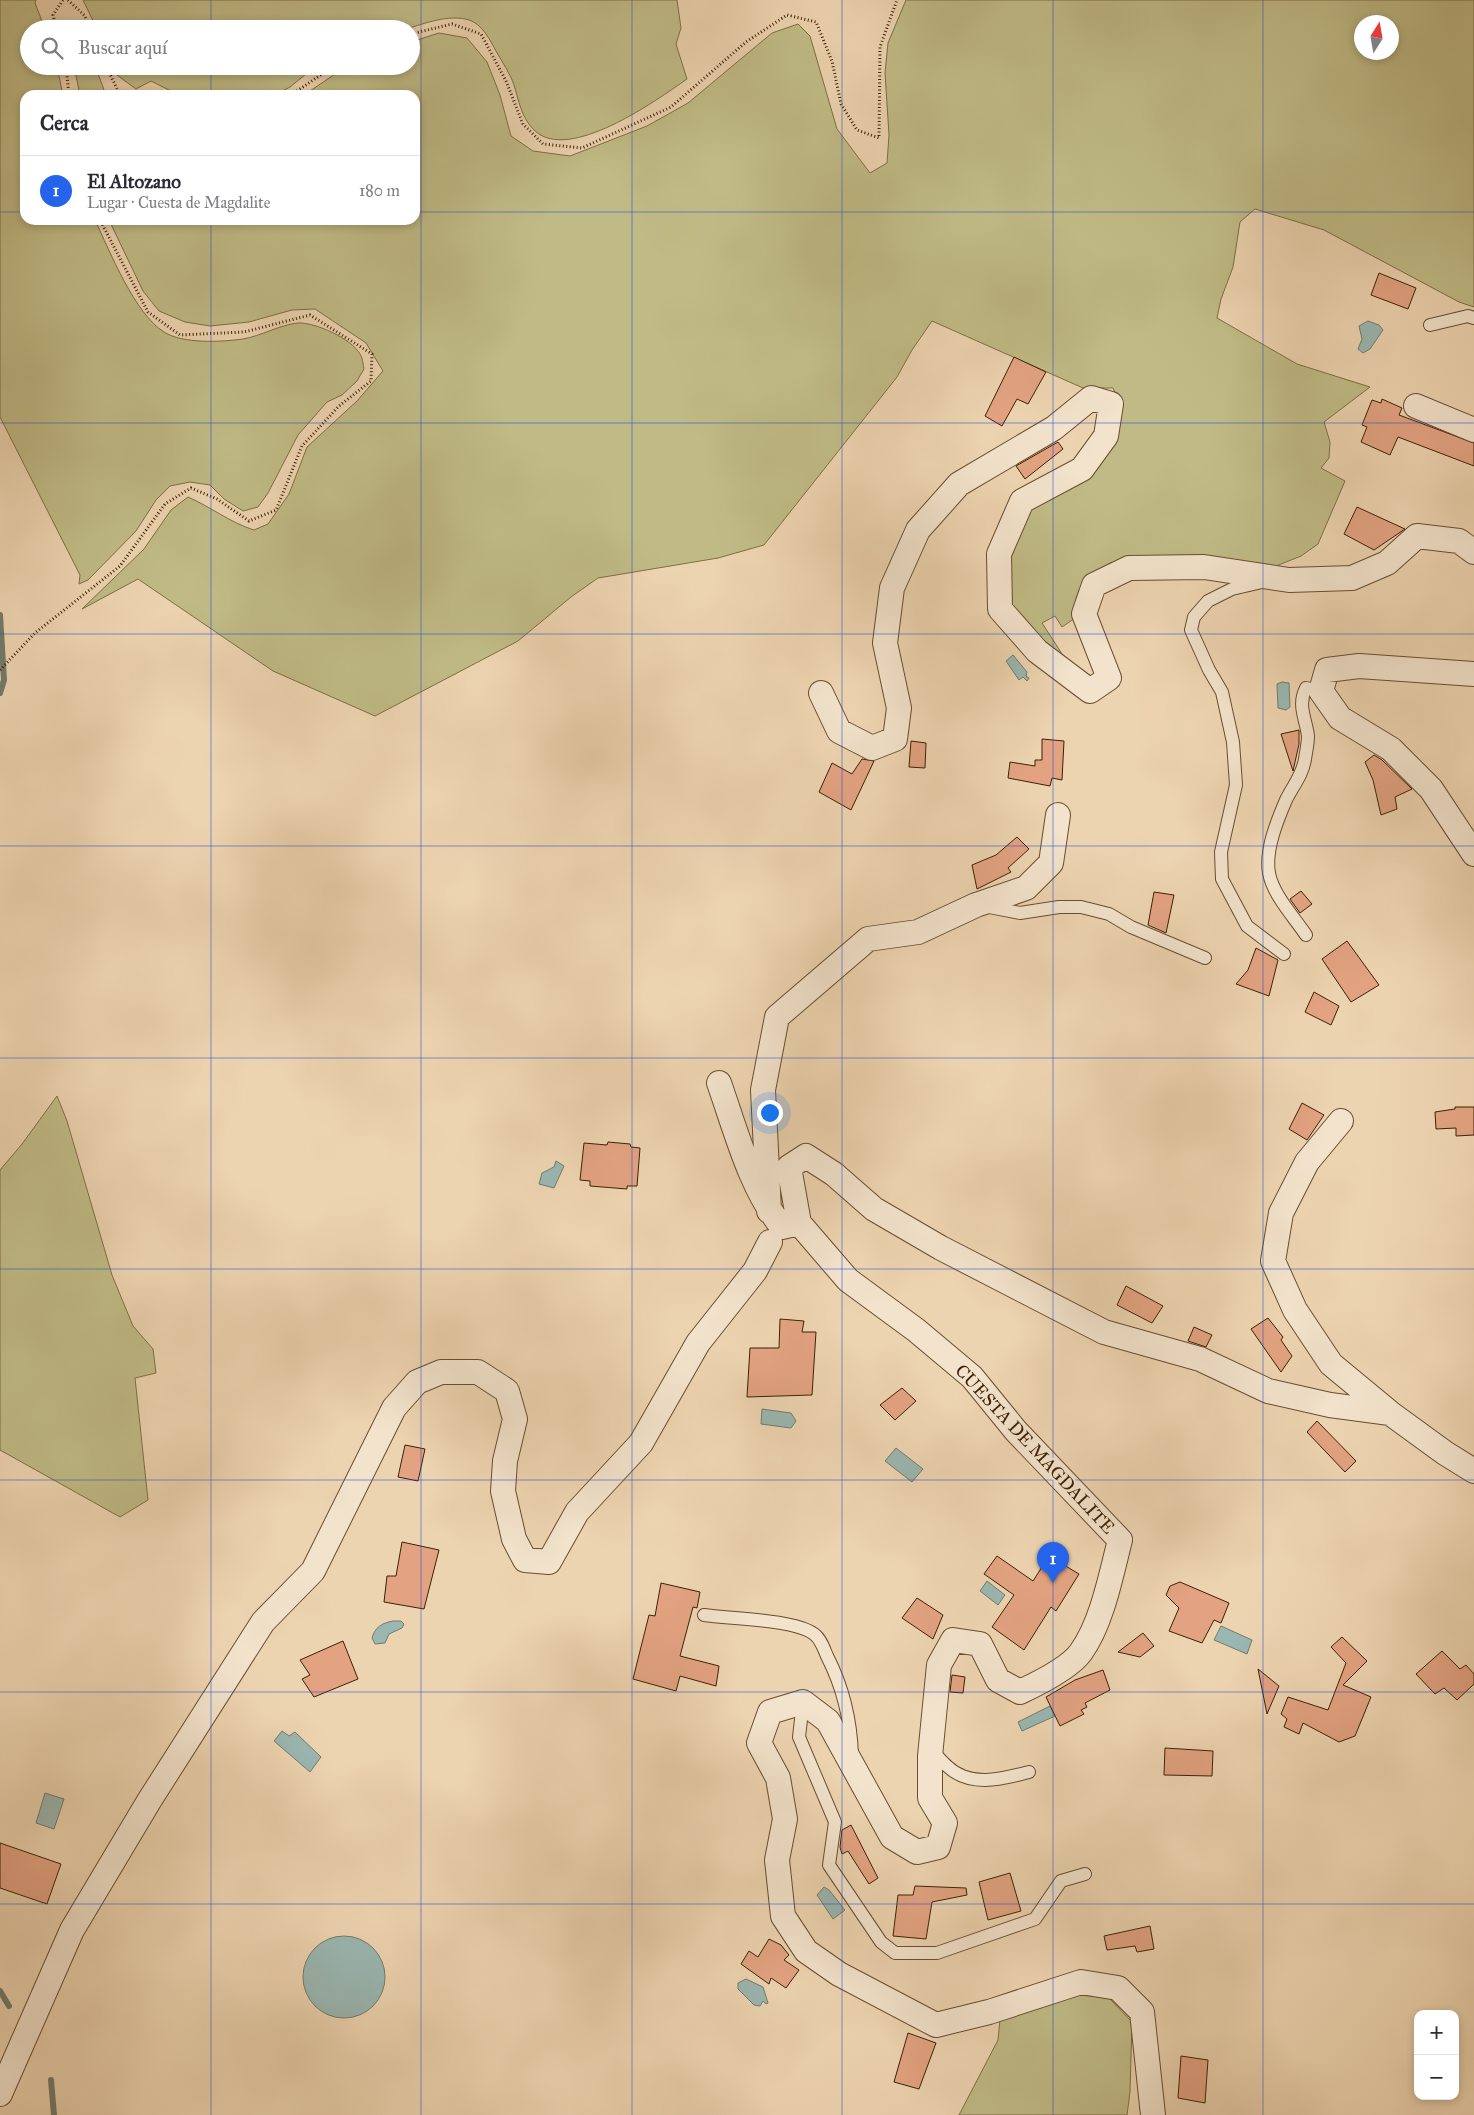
<!DOCTYPE html>
<html lang="es">
<head>
<meta charset="utf-8">
<style>
	body { margin:0; font-family:"IM FELL Great Primer",serif; background:#f7f7f7; color:#2b2b33 }
	.controls { position:absolute; right:15px; bottom:15px; display:grid; overflow:hidden; border-radius:10px; box-shadow:0 2px 8px #0003 }
	.controls button { width:45px; height:45px; display:grid; place-items:center; padding:0; border:0; border-bottom:1px solid #e1e1e2; background:#fff; color:#2b2b33; font:25px sans-serif }
	.compass { position:absolute; left:1354px; top:15px; width:45px; height:45px; border-radius:50%; background:#fff; box-shadow:0 2px 8px #0003; rotate:11deg }
	.you { position:absolute; left:769px; top:1112px; width:18px; height:18px; margin:-12px; border:4px solid #fff; border-radius:50%; background:#1a73e8; box-shadow:0 0 0 8px #1a73e833 }
	.badge { display:grid; place-items:center; width:32px; height:32px; border-radius:50%; background:#2563eb; color:#fff; font-size:16px; font-weight:700 }
	.pin { position:absolute; translate:-50% -41px; filter:drop-shadow(0 1px 2px #0008) }
	.pin::after { content:''; position:absolute; top:26px; width:18px; height:15px; background:inherit; clip-path:polygon(0 0,100% 0,50% 100%) }
	.list { margin:0; padding:0; list-style:none }
	h2 { display:flex; justify-content:space-between; align-items:center; height:65px; margin:0; padding:0 20px; font-size:21px }
	h2 small { font-size:16px; font-weight:400; color:#7c7c81 }
	.list li { display:grid; grid-template-columns:32px 1fr auto; gap:15px; align-items:center; box-sizing:border-box; height:70px; padding:0 20px; border-top:1px solid #e1e1e2 }
	.list b { display:block; font-size:19px; white-space:nowrap }
	.list p { margin:0; font-size:16px; white-space:nowrap; color:#7c7c81 }
	.list em { font-size:16px; font-style:normal; color:#7c7c81 }
	.icon { flex:none; width:28px; height:28px; fill:none; stroke:currentColor; stroke-width:2; stroke-linecap:round; stroke-linejoin:round }
	.map { position:relative; flex:none; width:1474px; height:2115px; overflow:hidden }
	.search { position:absolute; background:#fff; box-shadow:0 2px 8px #0003; left:20px; top:20px; width:400px; height:55px; display:flex; align-items:center; gap:12px; box-sizing:border-box; padding:0 18px; border-radius:28px; color:#7c7c81; font-size:19px }
	.panel { position:absolute; background:#fff; box-shadow:0 2px 8px #0003; left:20px; top:90px; width:400px; height:135px; border-radius:15px }
	.map>svg:first-child { display:block }
	.green { fill:#c0bb86; stroke:#7e6e45; fill-rule:evenodd }
	.water { fill:#9ab7b2; stroke:#747b6c }
	.lines { fill:none; stroke-linecap:round; stroke-linejoin:round }
	.stream { stroke:#747b6c; stroke-width:6 }
	.building { fill:#e3a382; stroke:#3c2104 }
	.service-casing { stroke:#684e2f; stroke-width:14 }
	.minor-casing { stroke:#684e2f; stroke-width:26 }
	.path { stroke:#3c2104; stroke-width:3; stroke-dasharray:1 2.5; stroke-linecap:butt }
	.service { stroke:#f3e3cc; stroke-width:12 }
	.minor { stroke:#f3e3cc; stroke-width:24 }
	.grid { fill:none; stroke:#1d4ed8; stroke-width:1; stroke-opacity:0.55 }
	.labels { text-anchor:middle; dominant-baseline:central; stroke-width:4.5; stroke-linejoin:round; paint-order:stroke }
	.street-label { font-size:18px; fill:#3c2104; stroke:#f3e3cc }
</style>
</head>
<body>
<div class="map">
<svg width="1474" height="2115" viewBox="0 0 1474 2115">
	<rect width="100%" height="100%" fill="#edd4b0"/>
	<filter id="stains"><feTurbulence type="fractalNoise" baseFrequency=".004" numOctaves="4"/><feColorMatrix values="0 0 0 0 .2 0 0 0 0 .09 0 0 0 0 .02 0 0 0 .5 -.17"/></filter>
	<radialGradient id="worn" r=".72"><stop offset=".6" stop-color="#630" stop-opacity="0"/><stop offset="1" stop-color="#630" stop-opacity=".3"/></radialGradient>
	<path class="green" d="M0 0H36L35 3 45 29H29V66H57L62 91V95H25V220H95C110 252 135 314 164 332 183 344 221 342 243 339 261 336 279 325 298 323 315 322 352 339 360 354 363 358 363 365 364 369L357 381 342 395 327 402 298 435 268 493 258 507 243 511 224 499 210 485 190 482 170 486 156 500 136 531 88 580 79 584 80 575 0 417Z
		M83 0H677L681 28 676 44 687 79C657 100 568 164 534 130 521 117 519 101 514 85 510 73 502 62 496 51 490 40 482 24 469 20 449 14 426 23 406 29H97Z
		M906 0H1474V307L1459 302 1324 230 1255 209 1240 222 1233 267 1221 299 1217 318 1297 364 1370 387 1324 422 1330 442 1329 458 1321 468 1345 481 1318 544 1301 556 1276 566 1157 558 1110 563 1082 584 1076 598 1078 616 1062 627 1055 616 1042 623 1079 680 1006 603V554L1027 505 1086 476 1121 406 1113 388H1083L932 321 912 350 897 377 764 545 718 558 598 578 571 597 518 641 375 716 273 671 138 579 82 609 144 549 171 510 188 497C211 507 231 523 254 530L268 524 289 494 307 447 357 401 383 371 366 343 315 309 292 310 249 322 210 326 185 322 159 311 143 291 109 220H415V95H304L347 66H411V42L439 33 467 38 487 62 500 95 511 136 533 151 570 156 647 126 688 103 772 33 798 24 810 36 837 129 870 173 887 163 889 135 885 73 888 43ZM1362 22H1392V52H1362Z
		M74 66H95L106 95H80Z
		M114 66H316L290 87 275 95H179L151 81 136 89 117 75Z
		M57 1096 67 1121 112 1275 133 1326 153 1349 156 1373 135 1378 148 1500 120 1517 0 1450V1170L22 1144Z
		M1076 1995 1108 1997 1132 2022 1130 2092 1127 2115H959L998 2040 1000 2019Z"/>
	<path class="water" d="M1368 321 1379 325 1383 330 1370 349 1363 353 1358 349 1362 339 1359 326Z
		M1013 655 1027 672 1026 676 1029 678 1027 681 1023 677 1019 680 1006 661Z
		M1282 682 1289 683 1290 707 1286 710 1278 708 1277 684Z
		M556 1161 564 1166 554 1188 539 1184 542 1173 554 1167Z
		M762 1409 791 1413 796 1421 791 1428 761 1424Z
		M896 1448 923 1469 912 1482 885 1461Z
		M987 1581 1005 1595 998 1605 980 1591Z
		M393 1621H401L404 1624 402 1628 389 1634 385 1643 375 1644 372 1638C375 1627 382 1623 393 1621Z
		M1221 1626 1252 1640 1247 1654 1214 1640Z
		M1050 1706 1055 1716 1022 1731 1018 1722Z
		M282 1731 289 1736 295 1732 321 1757 310 1772 274 1741Z
		M45 1793 64 1799 54 1829 36 1823Z
		M824 1887 829 1890 845 1910 833 1919 817 1895Z
		M303 1977a41 41 0 1 1 82 0a41 41 0 1 1-82 0Z
		M746 1979 763 1987 768 2003 766 2004 763 2001 760 2006 754 2005 738 1989V1983Z"/>
	<g class="lines">
		<path class="stream" d="M0 615 4 680 0 693
			M0 1991 9 2006
			M51 2080 54 2115"/>
	</g>
	<path class="building" d="M1379 273 1416 288 1408 309 1371 295Z
		M1014 357 1046 372 1028 404 1017 399 1002 426 985 416Z
		M1382 399 1402 408 1399 415 1474 443V466L1398 437 1390 455 1361 442 1367 427 1362 425 1372 400 1381 403Z
		M1058 442 1063 449 1025 479 1016 466Z
		M1357 507 1405 529 1374 550 1344 534Z
		M1299 730V744L1293 771 1281 734Z
		M1042 739 1064 741 1062 780 1052 778 1050 786 1008 778 1010 762 1035 766V760H1042Z
		M911 741 926 743 925 768 909 767Z
		M1374 755 1382 760 1412 789 1395 797 1397 809 1381 815 1373 780 1365 762Z
		M862 759 874 761 851 810 819 792 832 763 852 774Z
		M1017 837 1029 849 1008 868 1011 872 977 889 972 865 996 855Z
		M1301 891 1312 904 1300 913 1290 899Z
		M1154 892 1174 895 1166 933 1148 925Z
		M1347 941 1379 985 1351 1002 1322 959Z
		M1256 948 1278 960 1269 996 1236 984 1248 970Z
		M1314 992 1339 1006 1331 1025 1305 1012Z
		M1302 1103 1324 1115 1307 1140 1289 1129Z
		M1455 1107H1474V1135L1456 1136V1128L1436 1129 1435 1112 1455 1109Z
		M608 1142 630 1144 631 1147 640 1148 637 1186H627V1189L590 1186V1181L580 1180 584 1143 607 1145Z
		M1126 1286 1163 1306 1152 1323 1117 1305Z
		M1268 1318 1283 1337 1281 1340 1292 1356 1281 1372 1251 1329Z
		M780 1319 804 1321 802 1332H816L812 1395 747 1397 750 1348H779Z
		M1194 1327 1212 1335 1206 1347 1188 1341Z
		M902 1388 916 1401 895 1420 880 1405Z
		M1317 1421 1356 1461 1345 1472 1307 1432Z
		M405 1445 425 1449 418 1481 398 1477Z
		M402 1542 439 1550 424 1609 384 1602 387 1576H396Z
		M997 1556 1033 1581 1049 1556 1079 1574 1056 1611 1051 1607 1024 1650 992 1627 1014 1595 984 1574Z
		M1180 1582 1229 1603 1221 1623 1214 1620 1202 1643 1169 1631 1179 1608 1166 1595 1170 1586Z
		M661 1583 700 1592 697 1608 693 1607 680 1656 719 1666 716 1686 680 1676 676 1691 633 1679 649 1615 655 1616Z
		M917 1598 943 1615 933 1639 902 1618Z
		M1143 1633 1154 1646 1140 1657 1118 1652Z
		M1342 1637 1367 1661 1343 1685 1371 1697 1355 1736 1339 1742 1303 1723 1299 1734 1284 1727 1287 1719 1281 1714 1288 1697 1328 1710 1346 1663 1331 1647Z
		M343 1641 358 1679 314 1697 302 1679 310 1675 300 1660Z
		M1442 1651 1460 1669 1466 1665 1474 1674V1684L1457 1700 1444 1688 1435 1694 1416 1674Z
		M1258 1669 1279 1686 1267 1714Z
		M1103 1670 1110 1690 1085 1703 1087 1707 1081 1710 1084 1714 1060 1726 1046 1697 1075 1680Z
		M952 1675 965 1677 963 1693 950 1692Z
		M1165 1748 1213 1751 1212 1776 1164 1775Z
		M851 1825 878 1878 869 1884 848 1851 842 1854 840 1847 842 1830Z
		M0 1843 61 1864 47 1904 0 1888Z
		M1010 1873 1021 1911 988 1920 979 1882Z
		M915 1886 966 1888 967 1895 932 1902 926 1939 893 1936 898 1895H913Z
		M1150 1926 1154 1949 1137 1952 1135 1946 1107 1950 1104 1936Z
		M769 1939 781 1945 789 1955 784 1960 799 1970 786 1988 771 1978 769 1984 741 1964 749 1951 758 1957Z
		M908 2033 936 2043 919 2089 894 2082Z
		M1181 2056 1208 2060 1205 2103 1178 2098Z"/>
	<g class="lines">
		<defs>
			<path id="service" d="M1430 325 1468 316 1474 318
				M1262 582 1232 589 1208 601 1194 617 1191 630 1209 670 1222 692 1233 742 1236 785 1221 852 1222 879 1247 926 1284 954
				M984 906 1020 913 1059 907H1081L1109 914 1131 927 1205 958
				M1306 935C1294 917 1273 895 1269 873 1265 850 1277 821 1286 800 1293 786 1303 774 1305 759 1306 752 1308 744 1308 736 1306 719 1297 705 1306 688L1321 691
				M704 1615C730 1619 793 1619 814 1634 821 1639 824 1649 827 1656 844 1689 851 1720 852 1756
				M803 1702 799 1737 835 1822 829 1865 881 1942 895 1953H937L1035 1919 1061 1881 1085 1874
				M930 1749C937 1755 941 1761 947 1766 970 1788 1002 1779 1029 1772"/>
			<path id="minor" d="M1416 406 1474 430
				M1474 674 1359 666 1327 670 1321 691 1340 718 1391 749 1431 789 1474 854
				M821 693 839 731 872 748 895 739 899 708 885 643 892 588 918 530 959 484 1054 428 1091 398 1111 404 1106 436 1082 469 1022 501 999 554 1000 609 1037 651 1090 691 1109 678 1084 614 1094 585 1129 568 1204 567 1289 580 1352 578 1387 563 1417 536 1459 541 1474 552
				M719 1083C736 1131 750 1187 782 1227L799 1223
				M1341 1121 1307 1162 1281 1213 1273 1261 1295 1310 1331 1364 1389 1412
				M769 1211 763 1090 777 1017 868 939 918 932 976 905 1026 888 1051 863 1058 815
				M0 2094 72 1930 149 1801 263 1622 313 1571 394 1408 417 1382 441 1372H478L507 1391 515 1419 505 1461 503 1491 514 1539 525 1560 549 1562 577 1512 641 1443 698 1343 755 1271 770 1242
				M1153 2115 1142 2012 1118 1988 1081 1982 989 2012 936 2025 839 1974 806 1951 783 1916 777 1860 785 1819 778 1778 759 1743 770 1712 803 1702 828 1721 892 1837 917 1852 938 1847 945 1823 930 1798V1756L939 1665 953 1640 980 1644 998 1680 1020 1692C1037 1684 1070 1668 1081 1652 1102 1623 1111 1575 1120 1540L1016 1431 972 1377 916 1330 848 1280 799 1223 789 1167 806 1156 834 1174 874 1209 941 1248 1104 1332 1200 1359 1268 1391 1330 1405 1390 1413 1445 1453 1474 1471"/>
		</defs>
		<use href="#service" class="service-casing"/>
		<use href="#minor" class="minor-casing"/>
		<path class="path" d="M68 0 85 16 90 29
			M57 29 53 15 63 0
			M411 34 452 24 481 34 506 81 523 124 543 144 582 148 671 107 746 42 787 15 816 22 832 61 841 104 857 130 879 138 880 47 897 0
			M66 66 69 95
			M106 66 120 95
			M291 95 334 66
			M0 670 35 633 120 566 165 504 191 488 217 499 249 521 276 510 302 446 339 406 371 381 372 354 310 315 244 332 180 335 148 312 100 220"/>
		<use href="#service" class="service"/>
		<use href="#minor" class="minor"/>
	</g>
	<path class="grid" d="M211 0V29M421 0V2115M632 0V2115M842 0V2115M1053 0V2115M1263 0V2115M211 66V95M0 212H25M415 212H1474M211 220V2115M0 423H1474M0 634H1474M0 846H1474M0 1058H1474M0 1269H1474M0 1480H1474M0 1692H1474M0 1904H1474"/>
	<g class="labels">
		<g class="street-label">
			<text transform="translate(1035 1449) rotate(47)">CUESTA DE MAGDALITE</text>
		</g>
	</g>
	<rect width="100%" height="100%" filter="url(#stains)"/>
	<rect width="100%" height="100%" fill="url(#worn)"/>
</svg>
<div class="controls">
<button>+</button>
<button>−</button>
</div>
<svg class="compass" viewBox="-18 -18 36 36"><path d="M0-13l5 13h-10z" fill="#e53935"/><path d="M0 13l5-13h-10z" fill="#7c7c81"/></svg>
<div class="you"></div>
<div class="pin badge" style="left:1053px;top:1583px">1</div>
<div class="search"><svg class="icon" aria-label="search" viewBox="0 0 24 24"><circle cx="10" cy="10" r="6"/><path d="M15 15l6 6"/></svg>Buscar aquí</div>
<section class="panel">
<h2>Cerca<small></small></h2>
<ul class="list">
<li><span class="badge">1</span><div><b>El Altozano</b><p>Lugar · Cuesta de Magdalite</p></div><em>180 m</em></li>
</ul>
</section>
</div>
</body>
</html>
